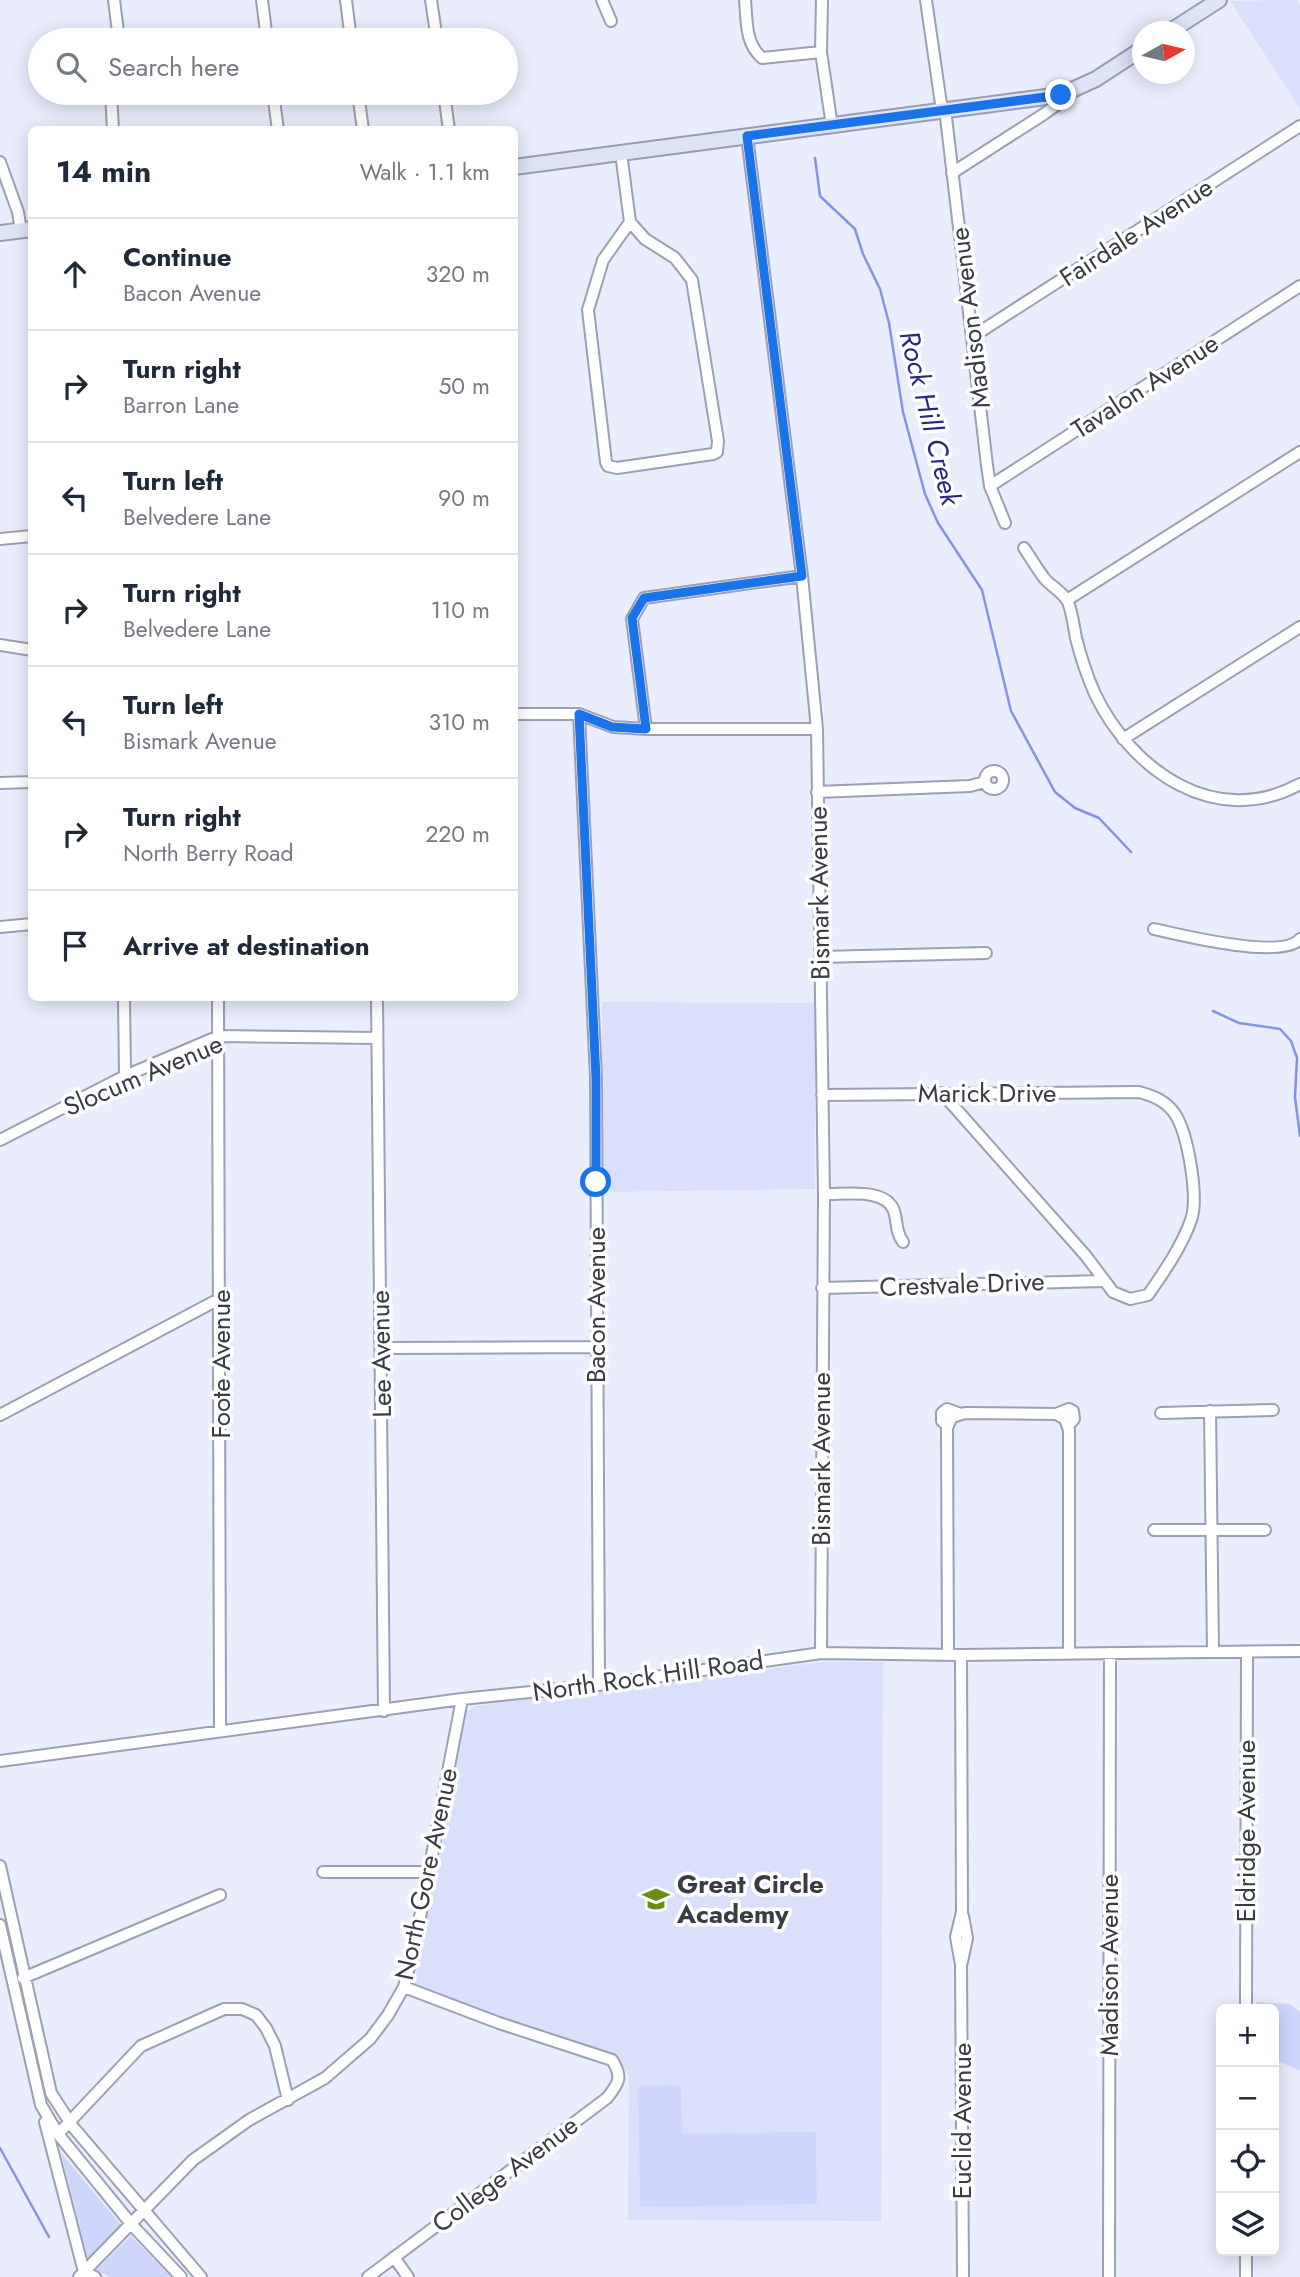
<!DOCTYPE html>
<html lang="en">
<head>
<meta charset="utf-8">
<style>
	body { margin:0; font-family:Jost,sans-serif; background:#f6f6f7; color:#1f2937 }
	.controls { position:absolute; right:21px; bottom:21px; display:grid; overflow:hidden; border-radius:10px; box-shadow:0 4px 18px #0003 }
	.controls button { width:63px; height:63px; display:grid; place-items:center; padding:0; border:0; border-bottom:2px solid #e0e1e3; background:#fff; color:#1f2937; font:35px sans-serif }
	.compass { position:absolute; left:1132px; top:21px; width:63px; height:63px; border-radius:50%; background:#fff; box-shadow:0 4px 18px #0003; rotate:82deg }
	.stop { position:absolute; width:21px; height:21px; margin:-16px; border:5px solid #1a73e8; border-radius:50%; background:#fff }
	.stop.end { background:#1a73e8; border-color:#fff; box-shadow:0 2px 7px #0008 }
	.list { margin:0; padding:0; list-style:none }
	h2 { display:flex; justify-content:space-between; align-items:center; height:91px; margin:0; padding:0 28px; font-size:30px }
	h2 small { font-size:23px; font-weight:400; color:#747a83 }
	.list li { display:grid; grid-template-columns:46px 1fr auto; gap:21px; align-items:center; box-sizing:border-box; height:112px; padding:0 28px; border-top:2px solid #e0e1e3 }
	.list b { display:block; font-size:26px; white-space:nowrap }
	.list p { margin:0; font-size:23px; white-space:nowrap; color:#747a83 }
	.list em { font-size:23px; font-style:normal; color:#747a83 }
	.icon { flex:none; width:38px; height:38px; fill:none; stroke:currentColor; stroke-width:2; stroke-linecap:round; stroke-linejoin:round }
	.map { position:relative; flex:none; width:1300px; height:2277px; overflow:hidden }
	.search { position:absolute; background:#fff; box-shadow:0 4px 18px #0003; left:28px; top:28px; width:490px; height:77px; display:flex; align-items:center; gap:18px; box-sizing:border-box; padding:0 24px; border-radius:38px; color:#747a83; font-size:26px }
	.panel { position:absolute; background:#fff; box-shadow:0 4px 18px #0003; left:28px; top:126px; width:490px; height:875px; border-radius:10px }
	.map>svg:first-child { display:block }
	.built { fill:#dae0fb }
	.green { fill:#ced6fb }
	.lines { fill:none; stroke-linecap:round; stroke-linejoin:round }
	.stream { stroke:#8593e3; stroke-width:2.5 }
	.minor-casing { stroke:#9ba0b2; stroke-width:14 }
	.major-casing { stroke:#979db4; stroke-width:18 }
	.minor { stroke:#fff; stroke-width:10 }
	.major { stroke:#dfe3f7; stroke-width:14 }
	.route { stroke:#1a73e8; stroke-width:9 }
	.labels { text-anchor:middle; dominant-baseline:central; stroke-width:7; stroke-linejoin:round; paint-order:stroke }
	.street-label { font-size:26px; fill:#3a3c44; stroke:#fff }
	.poi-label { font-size:26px; font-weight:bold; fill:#3a3c44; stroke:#fff; text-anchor:start }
	.water-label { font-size:28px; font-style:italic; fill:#282883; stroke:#fff }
</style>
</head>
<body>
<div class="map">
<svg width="1300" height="2277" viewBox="0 0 1300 2277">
	<rect width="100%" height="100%" fill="#e9edfd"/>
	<path class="built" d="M1297 0 1300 5V108L1230 1Z
		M602 1002 815 1003V1189L602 1192Z
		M823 1662H883L881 2221 628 2220 629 2076 618 2059 511 2024 414 1984 466 1712 475 1706Z"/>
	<path class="green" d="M1256 2002 1290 2004 1300 2012V2071L1274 2059V2009H1256Z
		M681 2085 682 2134 816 2132 817 2204 640 2207 638 2086Z
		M61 2153 121 2225 88 2259Z
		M131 2236 171 2277H111L96 2270Z"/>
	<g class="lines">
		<path class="stream" d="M815 158 820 196 855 229 863 254 880 289 889 323 903 412 925 494 938 523 982 590 1011 711 1055 792 1075 808 1099 818 1131 852
			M1213 1011 1239 1023 1280 1029 1291 1041 1297 1058 1295 1097 1300 1136
			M0 2148 49 2237"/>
		<defs>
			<path id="minor" d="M114 0 119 40
				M262 0 267 40
				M346 0 351 40
				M431 0 437 40
				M602 0 611 21
				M745 0C747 22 745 43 762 58L821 52 822 0
				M926 0 941 104 945 109 987 465 990 486 1005 523
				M821 52 832 126
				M111 93 113 130
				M273 93 278 130
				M358 93 363 130
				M444 93 449 130
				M747 136 802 576 817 729 824 1194 821 1653
				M621 153 630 222
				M0 162 18 212 21 231
				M952 173 1044 114 1070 95
				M630 222 645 239 675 258 692 280 718 441 717 452 713 454 617 468 608 466 606 462 588 310 603 260Z
				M972 337 1300 126
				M990 486 1300 286
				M0 539 32 536
				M1024 548C1031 558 1037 569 1045 579 1052 587 1064 593 1068 602 1072 612 1074 627 1076 638 1081 658 1087 676 1095 694 1132 771 1216 830 1300 784
				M1067 600 1300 452
				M0 645 32 650
				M514 714H579L613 727 646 729H817
				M579 714 596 1078 599 1685
				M646 729 632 619 644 598 802 576
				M1123 739 1300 627
				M985 780a9 9 0 1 1 18 0a9 9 0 1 1-18 0Z
				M0 783 32 782
				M817 792 970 786 985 782
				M0 927 32 924
				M1154 929C1180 935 1282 960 1300 939
				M821 957 986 953
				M124 998 125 1076
				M218 998 220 1731
				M377 998 384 1711
				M822 1095 1139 1092C1154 1096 1166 1101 1175 1114 1188 1134 1199 1198 1191 1220 1182 1246 1164 1272 1148 1295L1130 1299 1113 1292 1086 1256 942 1093
				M0 1140 125 1076 219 1036 377 1038
				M824 1194C844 1195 886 1187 894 1211 898 1223 895 1231 903 1242
				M822 1288 1103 1281
				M381 1348 596 1347
				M1210 1411 1213 1652
				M1161 1413 1273 1410
				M1056 1414 1069 1409 1073 1411 1074 1419 1068 1426
				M0 1415 221 1298
				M948 1426 942 1421V1413L947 1409 961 1414
				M1154 1530H1265
				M948 1654 947 1427 952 1417 965 1413 1056 1414 1065 1419 1069 1430V1653
				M961 1655 962 1912 956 1937 961 1964 963 2277
				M0 1761 462 1699 599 1685 821 1653 961 1655 1300 1651
				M0 1866 51 2093 73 2127 201 2277
				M323 1872H427
				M0 1925 41 2105 58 2134 132 2225 181 2277
				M962 1962 967 1938 963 1916
				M23 1978 220 1895
				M1246 2009 1247 1652
				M45 2122 84 2272 95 2277
				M58 2134 141 2046 224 2009H242L256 2015 266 2028 275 2046 288 2100
				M394 2257 408 2277
				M79 2277 193 2160 249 2120 325 2078 370 2039 388 2015 404 1987 415 1943 462 1699
				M368 2277 607 2098C619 2083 623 2077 612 2060L499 2023 404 1987
				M1109 2277 1110 1653
				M1246 2277V2251"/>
			<path id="major" d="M1169 32 1219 0
				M514 167 1061 95 1096 79 1142 49
				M0 233 32 229"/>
		</defs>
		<use href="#minor" class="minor-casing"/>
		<use href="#major" class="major-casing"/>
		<use href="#minor" class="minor"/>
		<use href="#major" class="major"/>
	</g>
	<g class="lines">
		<path class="route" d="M596 1182V1078L579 714 612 727 646 729 632 618 644 598 802 576 747 136 1061 95"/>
	</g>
	<defs>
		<symbol id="school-bare" viewBox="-9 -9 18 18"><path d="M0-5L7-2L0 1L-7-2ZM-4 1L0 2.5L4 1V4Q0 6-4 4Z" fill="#6b8d14" stroke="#fff" stroke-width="2.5" paint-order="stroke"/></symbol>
	</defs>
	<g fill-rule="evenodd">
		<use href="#school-bare" x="637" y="1880" width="38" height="38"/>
	</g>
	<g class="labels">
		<g class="street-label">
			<text transform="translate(1136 232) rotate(-33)">Fairdale Avenue</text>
			<text transform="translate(970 318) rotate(-97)">Madison Avenue</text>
			<text transform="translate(1145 386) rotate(-33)">Tavalon Avenue</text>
			<text transform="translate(819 893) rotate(-91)">Bismark Avenue</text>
			<text transform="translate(143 1075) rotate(-23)">Slocum Avenue</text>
			<text x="987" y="1093">Marick Drive</text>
			<text transform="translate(962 1284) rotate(-2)">Crestvale Drive</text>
			<text transform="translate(596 1305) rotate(-90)">Bacon Avenue</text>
			<text transform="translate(381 1354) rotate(-91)">Lee Avenue</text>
			<text transform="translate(221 1364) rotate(-90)">Foote Avenue</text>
			<text transform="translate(821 1459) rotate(-90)">Bismark Avenue</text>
			<text transform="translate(648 1676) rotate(-8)">North Rock Hill Road</text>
			<text transform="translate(1246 1831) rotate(-90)">Eldridge Avenue</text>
			<text transform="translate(426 1874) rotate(-78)">North Gore Avenue</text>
			<text transform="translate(1109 1965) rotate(-90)">Madison Avenue</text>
			<text transform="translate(962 2121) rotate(-90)">Euclid Avenue</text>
			<text transform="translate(505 2174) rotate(-37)">College Avenue</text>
		</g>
		<g class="poi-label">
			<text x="677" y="1884">Great Circle<tspan x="677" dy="30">Academy</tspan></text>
		</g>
		<g class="water-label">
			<text transform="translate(930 418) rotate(76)">Rock Hill Creek</text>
		</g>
	</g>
</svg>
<div class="controls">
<button>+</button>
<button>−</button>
<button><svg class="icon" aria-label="locate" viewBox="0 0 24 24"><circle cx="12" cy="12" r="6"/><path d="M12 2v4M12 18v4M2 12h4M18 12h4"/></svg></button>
<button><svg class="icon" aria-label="layers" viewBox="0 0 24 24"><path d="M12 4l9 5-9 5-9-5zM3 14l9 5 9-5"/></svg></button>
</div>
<svg class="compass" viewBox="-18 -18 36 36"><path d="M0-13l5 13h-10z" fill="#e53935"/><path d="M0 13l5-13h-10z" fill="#747a83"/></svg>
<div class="stop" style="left:596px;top:1182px"></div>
<div class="stop end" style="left:1061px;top:95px"></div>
<div class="search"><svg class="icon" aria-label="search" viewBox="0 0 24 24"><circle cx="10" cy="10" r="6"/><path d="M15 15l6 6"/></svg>Search here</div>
<section class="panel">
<h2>14 min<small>Walk · 1.1 km</small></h2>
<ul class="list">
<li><svg class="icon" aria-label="ahead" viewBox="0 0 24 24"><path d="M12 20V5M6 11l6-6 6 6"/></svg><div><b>Continue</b><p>Bacon Avenue</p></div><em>320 m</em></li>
<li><svg class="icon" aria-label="right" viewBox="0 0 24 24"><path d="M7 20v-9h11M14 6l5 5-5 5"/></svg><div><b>Turn right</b><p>Barron Lane</p></div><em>50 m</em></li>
<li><svg class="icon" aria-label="left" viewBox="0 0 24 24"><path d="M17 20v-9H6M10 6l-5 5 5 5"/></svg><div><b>Turn left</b><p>Belvedere Lane</p></div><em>90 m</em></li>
<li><svg class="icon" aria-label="right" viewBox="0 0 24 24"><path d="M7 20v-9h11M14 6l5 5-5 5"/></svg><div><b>Turn right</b><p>Belvedere Lane</p></div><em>110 m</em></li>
<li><svg class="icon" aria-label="left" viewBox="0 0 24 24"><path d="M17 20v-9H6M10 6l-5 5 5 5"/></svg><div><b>Turn left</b><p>Bismark Avenue</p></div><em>310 m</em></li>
<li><svg class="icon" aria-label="right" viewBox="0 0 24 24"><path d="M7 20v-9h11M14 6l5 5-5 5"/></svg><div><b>Turn right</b><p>North Berry Road</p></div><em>220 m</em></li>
<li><svg class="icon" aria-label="arrive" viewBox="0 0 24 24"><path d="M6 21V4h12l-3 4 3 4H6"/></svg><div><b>Arrive at destination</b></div></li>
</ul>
</section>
</div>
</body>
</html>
